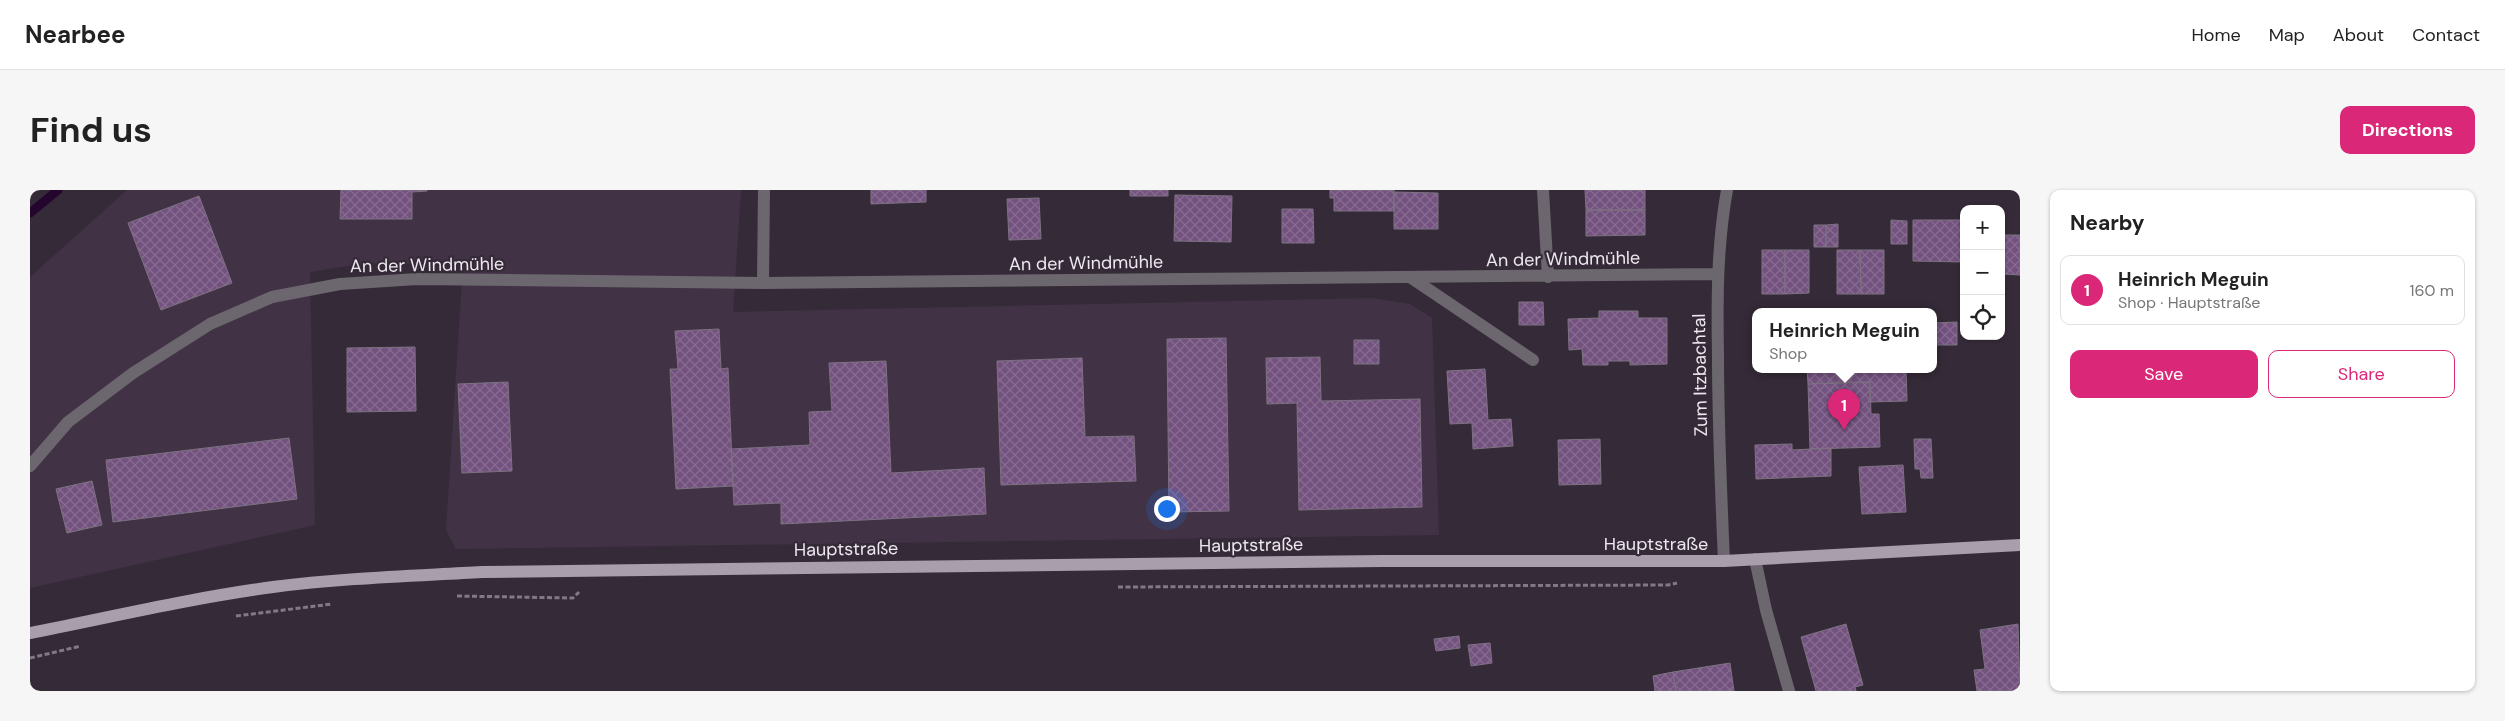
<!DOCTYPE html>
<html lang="en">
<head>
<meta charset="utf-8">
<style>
	body { margin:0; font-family:"DM Sans",sans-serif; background:#f6f6f6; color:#222 }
	.controls { position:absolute; right:15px; top:15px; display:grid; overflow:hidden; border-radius:10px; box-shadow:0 1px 4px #0004 }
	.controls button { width:45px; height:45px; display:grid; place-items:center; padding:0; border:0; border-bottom:1px solid #e0e0e0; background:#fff; color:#222; font:25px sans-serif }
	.you { position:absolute; left:1136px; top:318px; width:18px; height:18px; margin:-12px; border:4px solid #fff; border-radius:50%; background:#1a73e8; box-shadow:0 0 0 8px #1a73e833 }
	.badge { display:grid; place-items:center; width:32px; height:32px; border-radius:50%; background:#db2777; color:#fff; font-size:16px; font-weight:700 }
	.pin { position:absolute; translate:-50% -41px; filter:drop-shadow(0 1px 2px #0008) }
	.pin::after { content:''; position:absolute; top:26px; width:18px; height:15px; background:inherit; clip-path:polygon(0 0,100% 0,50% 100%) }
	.popup { position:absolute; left:1722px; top:118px; width:185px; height:65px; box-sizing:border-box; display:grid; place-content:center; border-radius:10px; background:#fff; filter:drop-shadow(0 1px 4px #0005); font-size:16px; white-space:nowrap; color:#767676 }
	.popup b { font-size:19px; color:#222 }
	.popup::after { content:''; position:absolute; left:50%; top:100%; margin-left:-10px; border:10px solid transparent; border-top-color:#fff }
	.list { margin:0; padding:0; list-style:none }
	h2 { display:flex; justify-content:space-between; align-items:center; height:65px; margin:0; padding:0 20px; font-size:21px }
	h2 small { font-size:16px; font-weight:400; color:#767676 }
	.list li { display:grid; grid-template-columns:32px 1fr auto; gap:15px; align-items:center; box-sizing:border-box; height:70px; margin:0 10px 10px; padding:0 10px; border:1px solid #e0e0e0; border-radius:10px }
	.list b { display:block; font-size:19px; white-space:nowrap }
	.list p { margin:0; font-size:16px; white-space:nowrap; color:#767676 }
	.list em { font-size:16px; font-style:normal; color:#767676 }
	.actions { display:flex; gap:10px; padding:15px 20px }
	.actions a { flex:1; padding:11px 0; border:1px solid #db2777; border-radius:10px; text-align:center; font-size:18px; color:#db2777 }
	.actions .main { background:#db2777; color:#fff }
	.icon { flex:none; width:28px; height:28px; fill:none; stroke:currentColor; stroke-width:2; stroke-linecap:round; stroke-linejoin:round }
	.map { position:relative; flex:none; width:1990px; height:501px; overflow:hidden; border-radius:10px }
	header { display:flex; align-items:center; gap:30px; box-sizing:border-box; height:70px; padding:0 25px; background:#fff; border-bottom:1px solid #e0e0e0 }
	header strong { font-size:24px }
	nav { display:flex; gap:28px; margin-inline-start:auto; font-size:18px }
	.intro { display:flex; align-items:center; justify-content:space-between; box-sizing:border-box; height:120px; padding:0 30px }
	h1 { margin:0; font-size:35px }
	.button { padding:12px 22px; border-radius:10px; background:#db2777; color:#fff; font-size:18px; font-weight:700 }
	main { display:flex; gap:30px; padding:0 30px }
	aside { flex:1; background:#fff; border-radius:10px; box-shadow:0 1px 4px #0004 }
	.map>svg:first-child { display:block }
	.built { fill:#413345 }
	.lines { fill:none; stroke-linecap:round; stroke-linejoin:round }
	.stream { stroke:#23052d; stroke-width:9 }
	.building { fill:url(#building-cross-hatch); stroke:#7d7281 }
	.path { stroke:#817984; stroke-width:3; stroke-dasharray:5 2.5; stroke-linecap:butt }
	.minor { stroke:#6c676e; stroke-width:12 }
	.major { stroke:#a89eac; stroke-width:12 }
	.labels { text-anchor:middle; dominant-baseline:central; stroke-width:4.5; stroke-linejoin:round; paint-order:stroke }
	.street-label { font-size:18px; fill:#ede7ef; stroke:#352b38 }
</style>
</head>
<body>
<header>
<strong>Nearbee</strong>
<nav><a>Home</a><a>Map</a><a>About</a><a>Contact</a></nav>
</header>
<div class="intro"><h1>Find us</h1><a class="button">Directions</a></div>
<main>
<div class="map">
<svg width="1990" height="501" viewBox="0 0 1990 501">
	<defs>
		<pattern id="building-cross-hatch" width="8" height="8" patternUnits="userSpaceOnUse" patternTransform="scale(1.25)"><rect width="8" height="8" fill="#73527f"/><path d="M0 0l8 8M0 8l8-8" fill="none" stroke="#876b91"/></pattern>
	</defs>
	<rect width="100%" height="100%" fill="#352b38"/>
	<path class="built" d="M97 0H711L703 122 1342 108 1380 114 1402 128 1409 345 426 359 416 340 433 75 336 73 280 82 285 335 0 398V87Z"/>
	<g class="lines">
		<path class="stream" d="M0 23 28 0"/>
	</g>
	<path class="building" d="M311 0H397V1L382 2V29H310Z
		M841 0H896V12L841 14Z
		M1100 0H1138V6H1100Z
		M1300 0H1364V21H1304V8H1300Z
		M1555 0H1615V20H1556Z
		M1364 2 1408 3V39H1364Z
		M1145 5 1202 6 1201 52 1144 51Z
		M169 6 202 93 131 120 98 33Z
		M1009 8 1011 49 979 50 977 9Z
		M1252 19H1283L1284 53H1252Z
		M1556 20H1615V45L1556 46Z
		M1861 30 1877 31V54H1861Z
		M1883 30H1934V72L1883 71Z
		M1808 34V57H1796V35Z
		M1784 35H1796V57H1784Z
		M1971 45H1990V85L1971 84Z
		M1732 60H1755V104H1732Z
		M1755 60H1779V103L1755 104Z
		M1807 60H1830L1831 104H1807Z
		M1830 60H1854V104H1831Z
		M1489 112H1513L1514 135H1489Z
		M1569 121H1608V128H1637V174L1600 175V171H1578V175H1553L1552 159 1539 160 1538 129 1569 128Z
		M1927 132V155H1904L1903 160V133Z
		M689 139 691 179 698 178 703 296 646 299 640 179H648L645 141Z
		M1196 148 1199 321 1139 322 1137 149Z
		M1324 150H1349V174H1324Z
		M385 157 386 221 317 222V158Z
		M1290 167 1291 211 1390 209 1392 317 1269 320 1267 213 1237 214 1236 168Z
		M1052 168 1055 247 1104 246 1106 291 971 295 967 171Z
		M856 171 861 283 954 278 956 324 751 334V313L704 315 701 259 780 255 779 222 802 221 799 173Z
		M1455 179 1458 230 1481 229 1483 256 1443 259 1442 233 1420 234 1417 181Z
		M1777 179H1876L1877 211 1840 212V192L1778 194Z
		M478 192 482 281 432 283 428 194Z
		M1840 192 1841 224H1849L1850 257 1780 259 1778 194Z
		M259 248 267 309 83 332 76 270Z
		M1570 249 1571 294 1529 295 1528 250Z
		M1884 249H1901L1903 288H1891L1890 279H1885Z
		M1762 254V260L1801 258V286L1726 289 1725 255Z
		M1873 275 1876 322 1832 324 1829 277Z
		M62 291 72 335 37 343 26 299Z
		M1816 434 1833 495 1825 497 1826 501H1786L1771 447Z
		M1988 434 1990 501H1947L1944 480 1955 479 1950 440Z
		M1429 446 1430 458 1406 461 1404 449Z
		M1460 453 1462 473 1441 476 1438 455Z
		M1700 473 1704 501H1646L1643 482Z
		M1643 482 1646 501H1625L1623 486Z"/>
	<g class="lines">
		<path class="path" d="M1088 397 1638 395 1647 393
			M427 406 543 408 549 402
			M206 426 302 414
			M0 468 51 456"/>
		<path class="minor" d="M1513 0 1518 87
			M1380 87 1503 170
			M733 93 734 0
			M0 276 38 232 103 183 180 134 242 107 310 94 387 89 733 93 1687 84
			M1725 369 1736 420 1759 501
			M1694 371C1691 303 1688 235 1688 166 1687 110 1687 56 1697 0"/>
		<path class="major" d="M0 443C81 427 161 408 243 397 312 388 382 386 452 382L1352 371H1694L1990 355"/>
	</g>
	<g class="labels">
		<g class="street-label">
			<text transform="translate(1533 69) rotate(-1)">An der Windmühle</text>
			<text transform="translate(1056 73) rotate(-1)">An der Windmühle</text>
			<text transform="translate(397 75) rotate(-1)">An der Windmühle</text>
			<text transform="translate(1670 185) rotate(-91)">Zum Itzbachtal</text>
			<text x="1626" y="354">Hauptstraße</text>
			<text transform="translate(1221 355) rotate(-1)">Hauptstraße</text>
			<text transform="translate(816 359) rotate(-1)">Hauptstraße</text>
		</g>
	</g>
</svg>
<div class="controls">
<button>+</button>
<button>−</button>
<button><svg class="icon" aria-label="locate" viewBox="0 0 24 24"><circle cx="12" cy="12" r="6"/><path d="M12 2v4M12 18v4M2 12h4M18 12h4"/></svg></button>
</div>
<div class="you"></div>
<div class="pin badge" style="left:1814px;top:240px">1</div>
<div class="popup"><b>Heinrich Meguin</b>Shop</div>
</div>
<aside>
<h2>Nearby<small></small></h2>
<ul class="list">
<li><span class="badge">1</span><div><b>Heinrich Meguin</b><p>Shop · Hauptstraße</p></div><em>160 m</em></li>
</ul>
<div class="actions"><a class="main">Save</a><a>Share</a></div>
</aside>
</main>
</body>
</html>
